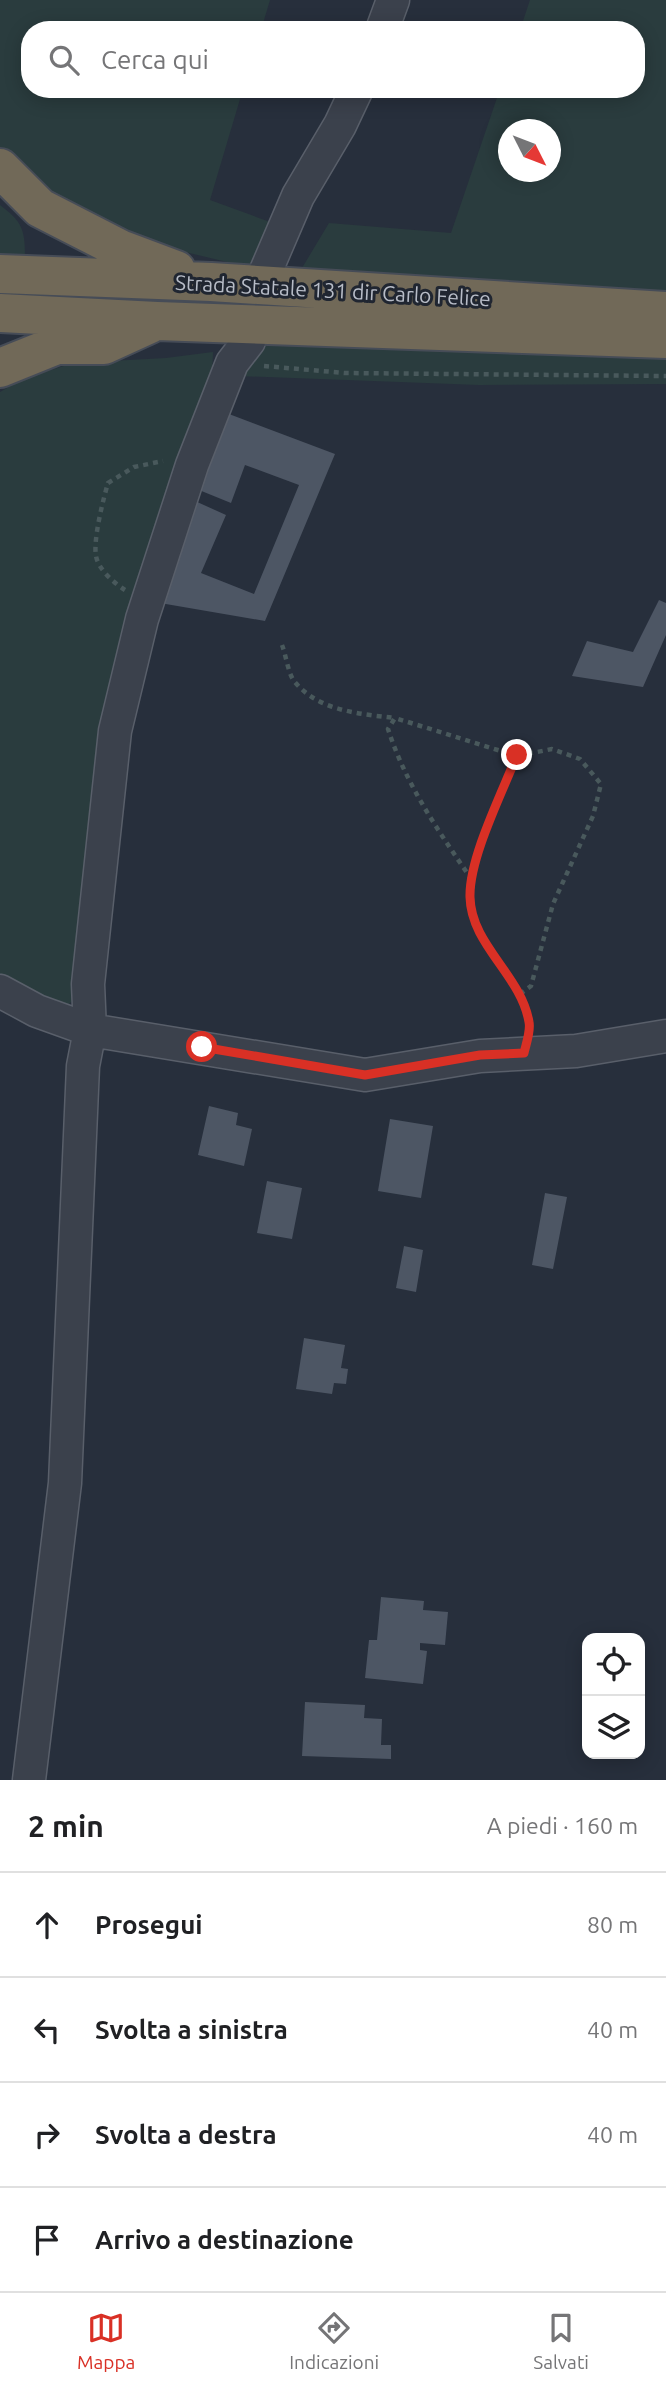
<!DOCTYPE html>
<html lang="it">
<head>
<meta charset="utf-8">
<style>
	body { margin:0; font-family:Ubuntu,sans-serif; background:#f2f2f2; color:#202124 }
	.controls { position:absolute; right:21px; bottom:21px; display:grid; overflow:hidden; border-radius:14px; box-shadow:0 4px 18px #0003 }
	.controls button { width:63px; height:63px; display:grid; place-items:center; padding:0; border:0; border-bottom:2px solid #e0e0e0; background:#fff; color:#202124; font:35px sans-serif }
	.compass { position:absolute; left:498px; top:119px; width:63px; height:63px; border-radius:50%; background:#fff; box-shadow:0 4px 18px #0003; rotate:132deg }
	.stop { position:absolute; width:21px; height:21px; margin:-16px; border:5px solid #d93025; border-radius:50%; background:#fff }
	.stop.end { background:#d93025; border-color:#fff; box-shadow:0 2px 7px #0008 }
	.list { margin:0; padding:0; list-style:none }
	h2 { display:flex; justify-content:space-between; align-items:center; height:91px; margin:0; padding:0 28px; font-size:30px }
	h2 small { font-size:23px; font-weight:400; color:#757577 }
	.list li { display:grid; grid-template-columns:46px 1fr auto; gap:21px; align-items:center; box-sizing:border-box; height:105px; padding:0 28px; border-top:2px solid #e0e0e0 }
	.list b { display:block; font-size:26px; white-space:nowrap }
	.list em { font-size:23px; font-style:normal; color:#757577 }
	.icon { flex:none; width:38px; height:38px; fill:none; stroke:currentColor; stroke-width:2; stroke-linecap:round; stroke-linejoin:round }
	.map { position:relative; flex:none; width:666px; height:1780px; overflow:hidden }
	.search { position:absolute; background:#fff; box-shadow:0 4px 18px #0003; left:21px; right:21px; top:21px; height:77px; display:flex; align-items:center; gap:18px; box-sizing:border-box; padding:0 24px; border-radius:28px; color:#757577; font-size:26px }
	.sheet { height:511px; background:#fff }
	nav { display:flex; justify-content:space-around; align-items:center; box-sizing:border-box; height:98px; border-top:2px solid #e0e0e0; background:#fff; font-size:19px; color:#757577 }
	nav a { display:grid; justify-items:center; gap:4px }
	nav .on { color:#d93025 }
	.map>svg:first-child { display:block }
	.green { fill:#2a3c3e; fill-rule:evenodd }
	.building { fill:#4d5664 }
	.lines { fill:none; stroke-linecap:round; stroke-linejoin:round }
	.street-casing { stroke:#595f6a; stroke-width:35 }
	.highway-casing { stroke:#464c57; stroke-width:42 }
	.path { stroke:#49595c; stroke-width:4.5; stroke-dasharray:5 5; stroke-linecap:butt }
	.street { stroke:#3b414c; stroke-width:32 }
	.highway { stroke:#716958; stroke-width:38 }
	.route { stroke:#d93025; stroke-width:9 }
	.labels { text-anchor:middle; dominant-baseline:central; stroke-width:6; stroke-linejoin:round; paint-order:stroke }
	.street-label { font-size:21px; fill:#b7bcc7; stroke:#202631 }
</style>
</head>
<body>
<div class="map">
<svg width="666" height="1780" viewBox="0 0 666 1780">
	<rect width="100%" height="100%" fill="#272f3c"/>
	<path class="green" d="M0 0H270L261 30H30V89H243L210 200 270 222 252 268 156 245 120 240 0 159Z
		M530 0H666V293L302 268 329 223 451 233 500 89H636V30H520ZM508 130H550V172H508Z
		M0 205C21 221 25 228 25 256L16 266 0 265Z
		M258 339 666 354V384L479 385 239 376Z
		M213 352 212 378 130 624 80 978 73 1000 65 1008 0 983V392L23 379 73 363 166 358Z"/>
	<path class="building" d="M229 414 335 454 265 621 160 603 195 501 226 515 201 573 254 594 299 485 245 465 231 503 199 490Z
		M659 600 666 603V635L643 687 572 676 587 641 633 652Z
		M209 1106 238 1113 236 1125 252 1129 244 1166 198 1155Z
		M390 1119 433 1126 421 1198 378 1191Z
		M267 1181 302 1188 292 1239 257 1233Z
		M545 1193 567 1197 553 1269 532 1265Z
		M404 1246 423 1250 416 1292 396 1288Z
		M304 1338 345 1345 341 1368 348 1369 346 1384 334 1383 332 1394 296 1389Z
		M381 1597 424 1601 423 1610 448 1612 445 1645 420 1643V1650L427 1651 423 1684 365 1678 369 1640H377Z
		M305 1702 365 1705 364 1718 382 1719 381 1745H391V1759L302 1756Z"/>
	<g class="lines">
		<defs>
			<path id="street" d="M382 30 393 0
				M265 273 298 196 340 125 357 89
				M249 341 232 363 192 465 142 619 115 731 88 984 90 1030 365 1075 480 1056 576 1051 666 1036
				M0 991 37 1011 90 1030 83 1066 65 1483 29 1780"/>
			<path id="highway" d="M0 168 40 208 120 249 176 270
				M0 274 211 282 666 311
				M0 313 157 321 666 339
				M0 368 57 345H104L150 324"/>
		</defs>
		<use href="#street" class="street-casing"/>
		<use href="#highway" class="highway-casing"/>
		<path class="path" d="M264 366 345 373 666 376
			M125 590C114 583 98 569 96 556 93 540 103 500 108 483L134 467 163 461
			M282 645C286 655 288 673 294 681 318 711 360 714 395 718
			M472 880C439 832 406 785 388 729L395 718 517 756
			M520 994 531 986 553 904 593 816 601 784 580 759 552 749 517 756 477 854 470 897 476 926 520 994 530 1025"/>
		<use href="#street" class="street"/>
		<use href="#highway" class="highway"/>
	</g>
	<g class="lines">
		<path class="route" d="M202 1047 365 1075 480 1055 524 1053C526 1044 531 1031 529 1022 521 975 471 945 470 897 469 858 502 793 517 755"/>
	</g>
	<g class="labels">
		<g class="street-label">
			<text transform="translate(333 290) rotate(3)">Strada Statale 131 dir Carlo Felice</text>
		</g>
	</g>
</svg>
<div class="controls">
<button><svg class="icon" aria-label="locate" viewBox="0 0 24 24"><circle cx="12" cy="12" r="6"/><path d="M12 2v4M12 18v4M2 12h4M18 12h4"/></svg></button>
<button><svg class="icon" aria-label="layers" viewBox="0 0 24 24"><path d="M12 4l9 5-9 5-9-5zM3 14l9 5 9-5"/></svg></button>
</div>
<svg class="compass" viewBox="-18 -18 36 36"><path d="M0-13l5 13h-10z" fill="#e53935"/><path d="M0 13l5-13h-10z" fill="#757577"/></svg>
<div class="stop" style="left:202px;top:1047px"></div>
<div class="stop end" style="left:517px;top:755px"></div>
<div class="search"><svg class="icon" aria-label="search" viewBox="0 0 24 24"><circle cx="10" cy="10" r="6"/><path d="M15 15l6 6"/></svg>Cerca qui</div>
</div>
<section class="sheet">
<h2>2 min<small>A piedi · 160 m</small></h2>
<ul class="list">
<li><svg class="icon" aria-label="ahead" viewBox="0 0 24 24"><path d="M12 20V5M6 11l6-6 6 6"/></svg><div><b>Prosegui</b></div><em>80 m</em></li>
<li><svg class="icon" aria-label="left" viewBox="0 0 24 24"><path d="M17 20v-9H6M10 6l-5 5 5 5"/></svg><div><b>Svolta a sinistra</b></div><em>40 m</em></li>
<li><svg class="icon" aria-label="right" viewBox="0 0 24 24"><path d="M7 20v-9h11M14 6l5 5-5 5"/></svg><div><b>Svolta a destra</b></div><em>40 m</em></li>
<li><svg class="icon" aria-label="arrive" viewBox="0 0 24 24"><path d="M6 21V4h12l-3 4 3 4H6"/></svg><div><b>Arrivo a destinazione</b></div></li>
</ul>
</section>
<nav>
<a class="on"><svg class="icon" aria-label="map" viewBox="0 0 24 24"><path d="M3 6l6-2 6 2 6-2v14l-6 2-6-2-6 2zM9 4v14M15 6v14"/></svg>Mappa</a>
<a><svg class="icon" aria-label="directions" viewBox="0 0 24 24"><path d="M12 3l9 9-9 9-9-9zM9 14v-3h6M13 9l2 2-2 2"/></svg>Indicazioni</a>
<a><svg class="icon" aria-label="saved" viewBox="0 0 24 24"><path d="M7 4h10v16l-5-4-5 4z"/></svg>Salvati</a>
</nav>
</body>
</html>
